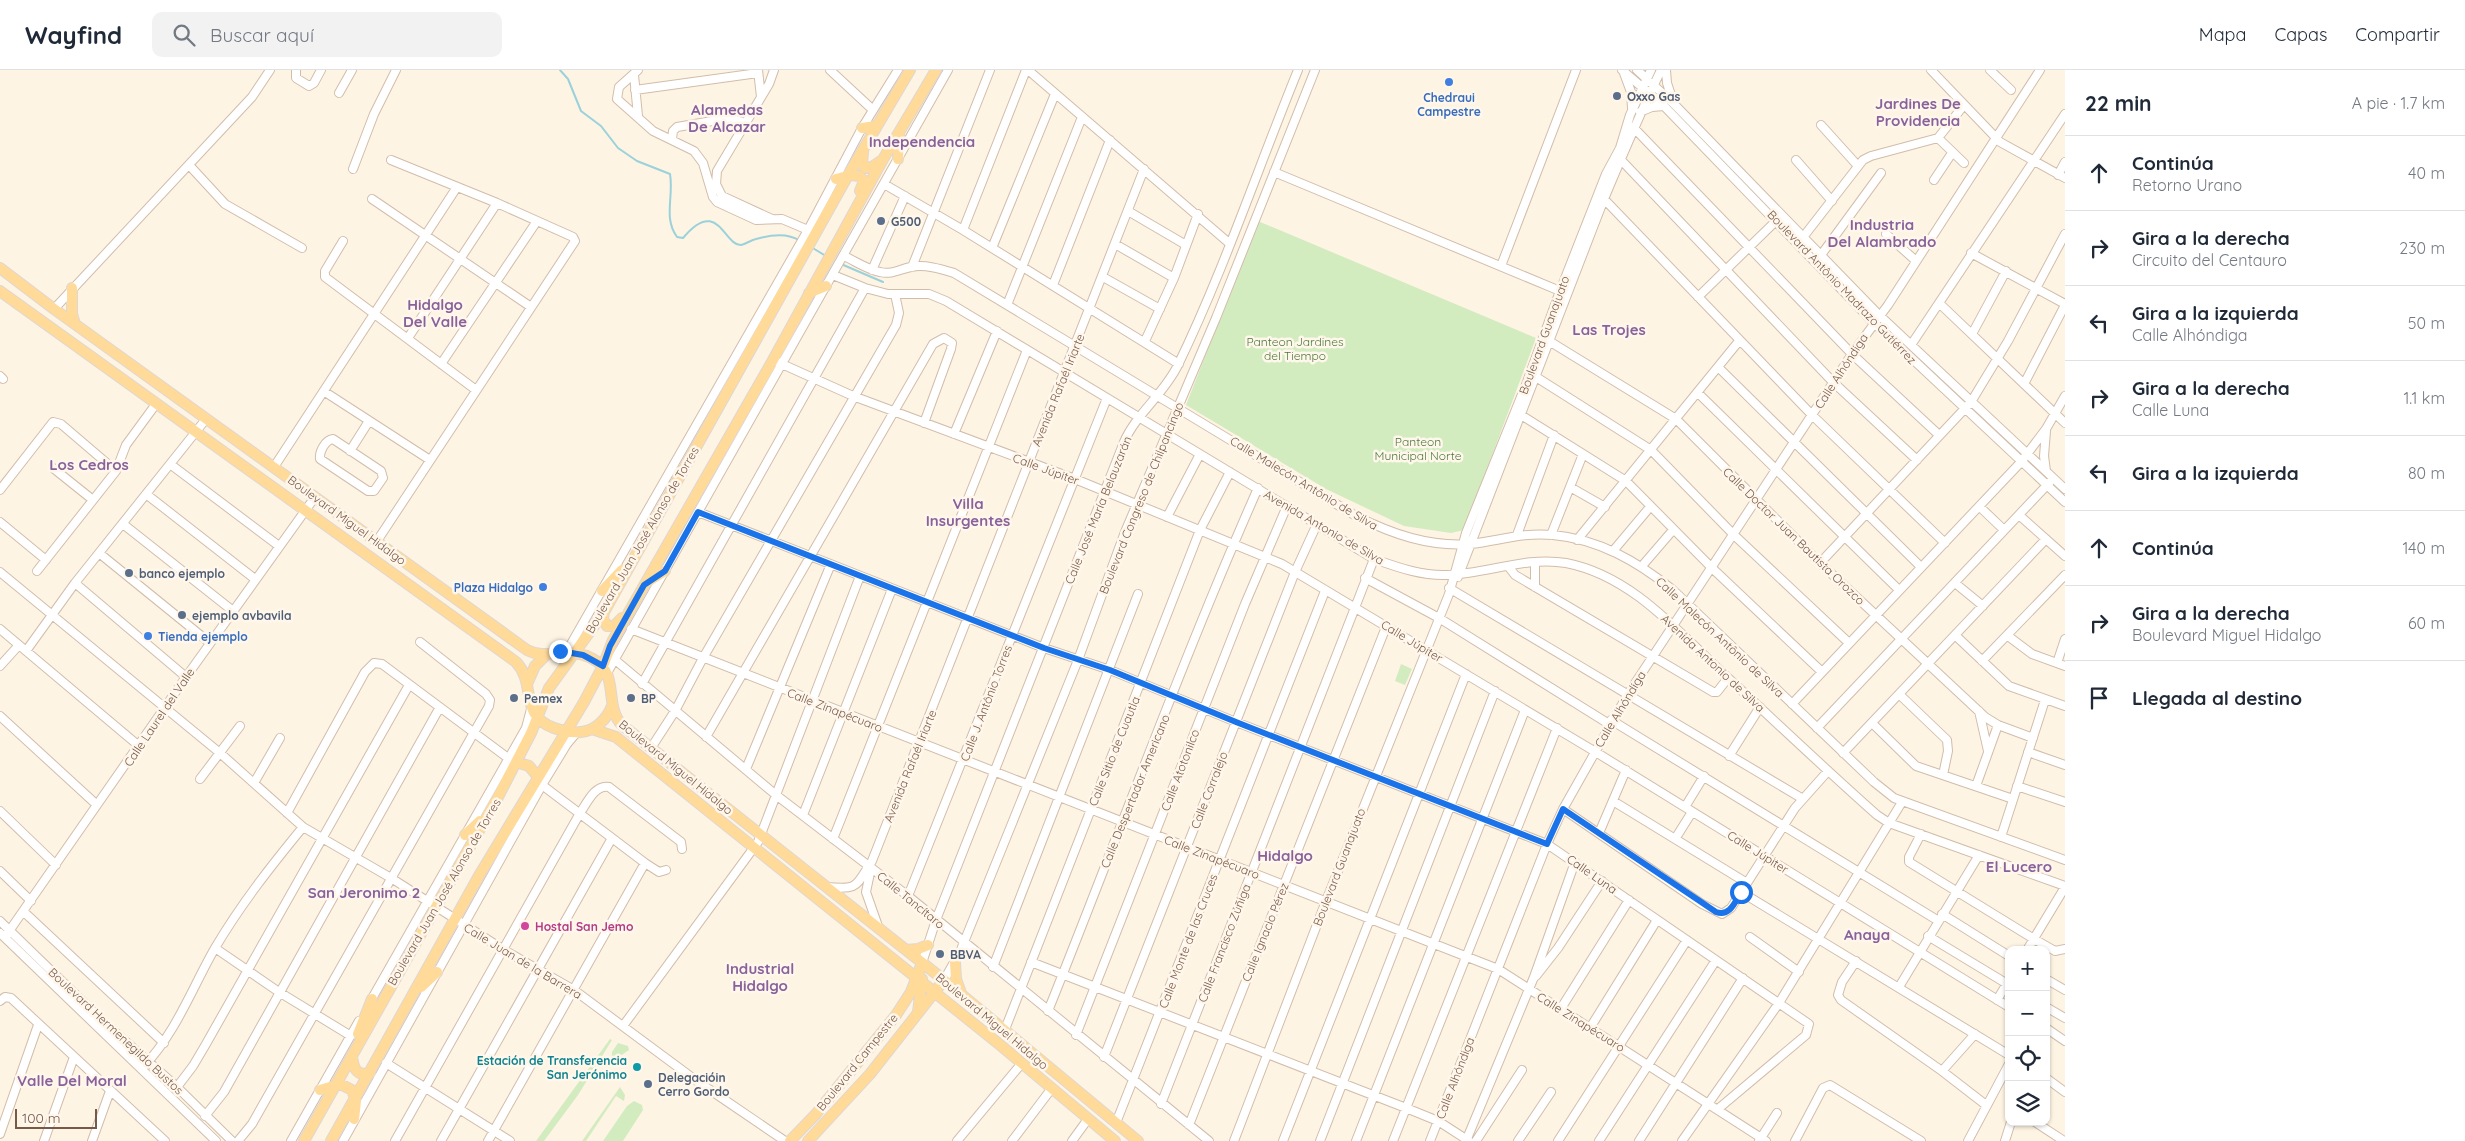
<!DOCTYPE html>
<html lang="es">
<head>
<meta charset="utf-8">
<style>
	body { margin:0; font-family:Quicksand,sans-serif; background:#f2f2f3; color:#1f2937 }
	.controls { position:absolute; right:15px; bottom:15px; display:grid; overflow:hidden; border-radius:10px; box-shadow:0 1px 4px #0004 }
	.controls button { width:45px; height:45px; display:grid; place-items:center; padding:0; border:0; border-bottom:1px solid #e0e1e3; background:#fff; color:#1f2937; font:25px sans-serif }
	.scale { position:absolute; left:15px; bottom:12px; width:82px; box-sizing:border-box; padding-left:5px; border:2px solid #785947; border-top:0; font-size:14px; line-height:18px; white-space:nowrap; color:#785947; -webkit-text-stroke:4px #fff7eb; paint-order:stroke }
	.stop { position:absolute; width:15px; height:15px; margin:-11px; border:4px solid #1a73e8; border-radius:50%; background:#fff }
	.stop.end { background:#1a73e8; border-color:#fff; box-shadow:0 1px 5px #0008 }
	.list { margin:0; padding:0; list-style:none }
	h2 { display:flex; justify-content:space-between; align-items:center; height:65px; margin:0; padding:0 20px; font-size:21px }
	h2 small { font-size:16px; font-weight:400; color:#747a83 }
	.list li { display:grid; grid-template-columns:32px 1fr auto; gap:15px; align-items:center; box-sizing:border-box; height:75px; padding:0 20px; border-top:1px solid #e0e1e3 }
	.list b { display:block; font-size:19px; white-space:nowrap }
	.list p { margin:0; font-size:16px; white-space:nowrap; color:#747a83 }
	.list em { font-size:16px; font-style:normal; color:#747a83 }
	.icon { flex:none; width:28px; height:28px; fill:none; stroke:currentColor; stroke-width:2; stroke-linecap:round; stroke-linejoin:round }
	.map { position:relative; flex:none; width:2065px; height:1071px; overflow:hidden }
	header { display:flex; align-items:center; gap:30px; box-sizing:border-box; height:70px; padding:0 25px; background:#fff; border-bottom:1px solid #e0e1e3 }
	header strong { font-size:24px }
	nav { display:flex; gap:28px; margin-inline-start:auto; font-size:18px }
	.search { width:350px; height:45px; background:#f2f2f3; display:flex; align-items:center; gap:12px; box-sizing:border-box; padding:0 18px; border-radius:10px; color:#747a83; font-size:19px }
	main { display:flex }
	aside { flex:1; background:#fff }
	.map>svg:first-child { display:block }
	.green { fill:#d2ecc0 }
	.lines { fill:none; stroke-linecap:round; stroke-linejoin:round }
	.stream { stroke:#9bd1db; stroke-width:2 }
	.minor-casing { stroke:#d2bdab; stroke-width:10 }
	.major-casing { stroke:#dfd7d3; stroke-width:12 }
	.minor { stroke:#fff; stroke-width:8 }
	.major { stroke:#ffda99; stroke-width:10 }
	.route { stroke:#1a73e8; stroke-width:6 }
	.shop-dot { fill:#3f7fe0; stroke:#fff7eb; stroke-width:2 }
	.service-dot { fill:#5c6f8a; stroke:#fff7eb; stroke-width:2 }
	.hotel-dot { fill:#d1479c; stroke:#fff7eb; stroke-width:2 }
	.culture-dot { fill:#0f9aa8; stroke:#fff7eb; stroke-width:2 }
	.labels { text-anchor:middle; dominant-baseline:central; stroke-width:5; stroke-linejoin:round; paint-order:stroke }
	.service-label { font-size:12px; font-weight:bold; fill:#4e5e75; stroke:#fff7eb; text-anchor:start }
	.shop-label { font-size:12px; font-weight:bold; fill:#366cbe; stroke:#fff7eb }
	.street-label { font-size:12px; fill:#785947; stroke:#fff7eb }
	.park-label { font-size:12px; fill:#4c793c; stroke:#fff7eb }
	.hotel-label { font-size:12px; font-weight:bold; fill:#b23c85; stroke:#fff7eb; text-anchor:start }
	.culture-label { font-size:12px; font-weight:bold; fill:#0d838f; stroke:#fff7eb; text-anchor:end }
	.quarter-label { font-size:15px; font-weight:bold; fill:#89629c; stroke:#fff7eb }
</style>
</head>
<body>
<header>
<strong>Wayfind</strong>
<div class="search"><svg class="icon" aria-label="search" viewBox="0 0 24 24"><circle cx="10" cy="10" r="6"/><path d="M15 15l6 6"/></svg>Buscar aquí</div>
<nav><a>Mapa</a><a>Capas</a><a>Compartir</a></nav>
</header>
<main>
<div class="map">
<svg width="2065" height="1071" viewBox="0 0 2065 1071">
	<rect width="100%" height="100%" fill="#fef4e3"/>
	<path class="green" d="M1258 151 1536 268 1464 460 1451 463 1404 456 1326 419 1186 335Z
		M1401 594 1412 599 1405 615 1395 611Z
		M610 969 612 970 578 1025 544 1071H536Z
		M618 973 628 976 629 980 620 986 623 989 620 995 611 996 612 982Z
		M620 1017 625 1025 624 1031 616 1026 586 1071H582Z
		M634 1031 642 1035 643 1040 623 1071H603L627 1036Z"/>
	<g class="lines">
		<path class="stream" d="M560 0 568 9 581 41 601 56 618 78 637 91 670 104C674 126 663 148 677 167L683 168C718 126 724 176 741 175 746 174 751 170 756 169 770 165 787 162 800 171
			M811 177 826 186
			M841 194 883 212"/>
		<defs>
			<path id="minor" d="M296 0V8L309 16 314 13 321 0
				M638 0 619 17 617 29 653 61 694 81 703 93 713 127 717 132 756 150 782 149 808 160
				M758 0 761 27
				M830 0 873 40
				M1028 0 1229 173
				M1622 0 1664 36 1873 252 2065 432
				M1637 0 1673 33 1879 245 2065 419
				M1666 0 1667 13 1673 31
				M1931 0 2000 72 2065 108
				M1990 0 2011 20
				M1624 3 1631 22 1632 38
				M634 5 638 46
				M635 20 758 3
				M339 23 352 0
				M1640 42 1652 37 1664 36
				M1821 55 1858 96
				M1633 57 1852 284 1939 365
				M1938 68 1964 93
				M672 69 673 61 677 57 730 48 745 53
				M1796 90 1832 131
				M1622 91 1833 312 1917 390
				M189 95 225 134 302 178
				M353 99 374 44 396 0
				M1274 102 1560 221
				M2058 105 2065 92
				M1934 110 1952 83
				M884 114 963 160 1179 294
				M372 129 531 237
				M1604 129 1812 345 1945 473
				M1128 141 1186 175
				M772 149 722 126 716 114 717 101 769 14 774 0
				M963 160 1026 0
				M1886 164 1915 190
				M1804 166 1863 90 1871 86 1938 68 1964 35
				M343 171 325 201V207L476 320
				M1115 174 1174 208
				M992 178 1055 24
				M1971 183 2065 234
				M1821 185 1881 103
				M844 186C855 191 868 200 880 202 892 205 900 199 911 197 925 194 941 199 954 203L1356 446C1392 464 1429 477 1470 474 1499 471 1522 462 1553 465 1599 469 1638 492 1673 520L1874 712 1894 728 2065 790
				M1501 196 1576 0
				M912 197 990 0
				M872 200 905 126
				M833 205 865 218 888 224H929L946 231 1374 489C1397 497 1421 506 1447 505 1487 504 1526 486 1566 493 1633 506 1679 563 1727 607 1777 653 1826 700 1877 745L1889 753 2065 816
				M1103 207 1160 239
				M1053 215 1110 70
				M1698 227 1779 148
				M1939 233 2065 353
				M1007 235 1082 47
				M54 239 252 27 270 0
				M1972 264 2006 201
				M408 268 497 133
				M1145 271 1174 208 1198 144
				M1549 271 1676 349 1820 493 1985 647 1998 655 2033 668
				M1911 275 2065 44
				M773 290 853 326 1075 409 1282 494 1594 681 2009 937
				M441 294 537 151
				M1718 297 1921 497
				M0 306 3 309
				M1536 307 1651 380 1734 465 1849 573
				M2024 314 2065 235
				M325 322 430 390
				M1698 323 1899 520
				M1521 345 1626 411 1712 498 1822 602
				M954 364 997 261
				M333 369 381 401 383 408 374 421H368L320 389C319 382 325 370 333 369Z
				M350 381 369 351
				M170 394 279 476
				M274 397 457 117
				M53 398 93 430
				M2046 401 2044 386 2046 361
				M1570 417 1605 437
				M0 420 53 352 61 354 116 401
				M146 424 255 509
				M1980 437 2004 460
				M698 442 1044 578 1110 600 1236 652 1547 774 1809 954 1806 965 1718 1039
				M2019 445 2065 486
				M1167 447 1200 384
				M0 452 46 490
				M123 454 233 541
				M1517 465 1554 365
				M1551 465 1583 384
				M1577 470 1739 271
				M377 471 575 171 573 167 497 133 391 90
				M1613 481 1650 437
				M99 483 210 573
				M1820 493 1971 332 2008 271 2065 164
				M1508 496 1515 505 1713 622H1717L1728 608
				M1642 496 1673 460
				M37 501 116 401 126 375 156 334
				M0 502 220 683 303 757 391 808 504 880 574 920 694 1009 785 1071
				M1458 507 1604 129C1622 86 1640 43 1661 0
				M1365 508 1439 548 1609 654
				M75 513 186 607
				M1955 513 1983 536
				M1535 517V492
				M1449 518 1803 729
				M0 559 139 676
				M631 559 1498 899 1766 1071
				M1956 566 2009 616 2065 636
				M2008 566 2032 584 2065 596
				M26 581 75 513 206 349
				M567 581 808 160 862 58 898 0
				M614 589 776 725 908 826 1209 1071
				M1982 591 2065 505
				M2057 593 2065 569
				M0 596 19 575
				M607 603 948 0
				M642 614 865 218
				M1900 625 1947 670 1948 681 1943 705
				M1792 634 2021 392 2046 359 2065 326
				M1979 641 1988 681
				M0 646 97 735
				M1611 650 1937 850
				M1872 653 1916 696 2013 729
				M1817 658 2049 413
				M706 667 933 274 944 268 952 273 951 279 924 353
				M651 678 675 641 703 588 896 255 899 243 895 224
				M2028 682 2065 695
				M1843 683 2046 469
				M1729 686 1760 637
				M746 699 831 494
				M200 709 240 656
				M254 713 280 668
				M542 715 645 793 659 802 666 800
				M1976 716 1998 655
				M2017 716 2065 732
				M1613 731 1747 813
				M1685 737 1704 706
				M1563 739 1702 834 1722 844 1731 838 1795 738 1828 701
				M0 741 56 795
				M287 743 365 602 374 593 382 594 508 688
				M803 745 892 519
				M1599 763 1626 700
				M1921 764 1909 787V792L2034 869 2055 881 2065 879
				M2001 767 2045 630
				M833 769 1027 280
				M1675 769 1692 742
				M0 801 31 831
				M870 803 866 822 879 859
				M827 817C860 820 855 816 872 791L1144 99
				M1741 822 2009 985
				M908 826 1107 328
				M24 842 164 973
				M1942 844 2009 886
				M0 851 106 954 177 1017 232 1071
				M0 863 216 1071
				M1928 866 2009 915
				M5 867 186 607 315 427
				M1750 867 1799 902
				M215 878 279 922 351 966
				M2027 880 2065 817
				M1856 891 1842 912 1838 925 1841 930 1942 1001 1986 1035
				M1031 892 1406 1038 1438 1051 1469 1071
				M922 893 936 850 1124 372C1136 344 1164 324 1178 295 1224 200 1258 98 1298 0
				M993 897 1138 524
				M1536 906 1558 878 1602 811
				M2046 909 2065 920
				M944 910 960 882 1078 590 1125 462 1216 248 1315 0
				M1899 917 1979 785
				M1997 930 2009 910
				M0 931 5 927 11 928 165 1071
				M370 932 526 658 531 639
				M2046 937 2065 948
				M1560 940 1629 830
				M1048 941C1118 767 1182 590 1258 418
				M623 956 758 772 860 506
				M1590 958 1657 850
				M2046 958 2065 971
				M1004 962 1200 460 1230 402
				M1076 965 1245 534 1287 436
				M1104 987 1295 502 1317 454
				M386 993 510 1071
				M144 996C176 963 193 916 215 878 241 834 271 796 303 757
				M1942 1001 1975 964
				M2046 1008 2065 1022
				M177 1017 193 996 206 974 409 615
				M1161 1034 1374 489
				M205 1046 224 1022 440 637
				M2035 1052 2064 1071
				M1116 1053 1325 521
				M1189 1055 1386 557
				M0 1064 38 955
				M44 1071 74 987
				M92 1071 110 1021
				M238 1071 252 1054 489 636 490 630 486 624 420 572
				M291 1071 359 951
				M343 1071 542 715 567 674 577 662
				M395 1071 580 743C587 733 595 714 609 717L681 772 682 779
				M441 1071 612 768
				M488 1071 645 793
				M957 1071 1022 993
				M1012 1071 1052 1018
				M1072 1071 1088 1049
				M1234 1071 1326 831 1449 524 1466 463 1527 312 1560 221 1606 104 1620 78 1630 45 1651 0
				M1283 1071 1466 604
				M1320 1071 1495 621
				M1356 1071 1525 640
				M1393 1071 1557 658
				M1430 1071 1547 774 1563 739 1628 624 1852 284 1888 235 2040 0
				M1466 1071 1534 907 1575 792
				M1476 1071 1522 1000
				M1518 1071 1551 1022
				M1558 1071 1687 870
				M1599 1071 1716 890
				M1639 1071 1743 908
				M1682 1071 1779 933 1902 732
				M1759 1071 1777 1043
				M1795 1071 1823 1018 1830 1015 1921 1071
				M1968 1071 2009 994
				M2005 1071 2011 1052"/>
			<path id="major" d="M862 58 876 56
				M863 82 862 93 865 98 872 97 881 91
				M898 89 899 65
				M836 109 851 105 859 106 864 111 860 121
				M0 198 54 239 527 580C548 591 565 575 591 588 621 602 603 635 622 655L944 910 1138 1071
				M72 218V244L75 254
				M0 221 516 592C537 614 518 645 554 658 563 661 571 663 581 662 595 661 607 649 612 636
				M809 223 826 216
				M649 511 665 501
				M602 521 622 500
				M604 542 603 549 607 556H614L622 548
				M527 614 535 596 546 585
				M592 659 616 667 999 974 1115 1071
				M516 692 529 696 538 707
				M465 765 480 751
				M906 880 918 879 928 875
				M955 892 956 909 961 923
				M421 917 437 902
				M918 942 922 909
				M358 964 372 929
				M352 985C353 997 356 1007 370 1003
				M320 1020 340 1014 352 1020 356 1031 354 1049
				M304 1071 498 727 531 663 549 618 604 542 847 107 910 0
				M331 1071 480 804 584 632 603 596 613 570 773 290 882 91 936 0
				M790 1071 816 1044 896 945 911 922 922 893
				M808 1071 870 1004 944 910"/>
		</defs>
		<use href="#minor" class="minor-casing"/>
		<use href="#major" class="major-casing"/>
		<use href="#minor" class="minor"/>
		<use href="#major" class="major"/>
	</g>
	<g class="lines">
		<path class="route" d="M560 581 583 585 603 596 610 576 644 515 665 501 698 442 1044 578 1110 600 1236 652 1547 774 1563 739 1716 842C1730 847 1735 832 1741 822"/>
	</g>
	<g class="shop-dot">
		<circle cx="1449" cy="12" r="5"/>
		<circle cx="543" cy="517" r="5"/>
		<circle cx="148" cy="566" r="5"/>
	</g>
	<g class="service-dot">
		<circle cx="1617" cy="26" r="5"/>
		<circle cx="881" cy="151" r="5"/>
		<circle cx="129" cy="503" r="5"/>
		<circle cx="182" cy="545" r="5"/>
		<circle cx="514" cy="628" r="5"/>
		<circle cx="631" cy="628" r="5"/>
		<circle cx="940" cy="884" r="5"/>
		<circle cx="648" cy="1014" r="5"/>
	</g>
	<circle class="hotel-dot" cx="525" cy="856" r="5"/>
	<circle class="culture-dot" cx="637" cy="997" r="5"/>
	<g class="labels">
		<g class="service-label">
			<text x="1627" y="26">Oxxo Gas</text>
			<text x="891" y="151">G500</text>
			<text x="139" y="503">banco ejemplo</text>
			<text x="192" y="545">ejemplo avbavila</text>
			<text x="524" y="628">Pemex</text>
			<text x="641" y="628">BP</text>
			<text x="950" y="884">BBVA</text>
			<text x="658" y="1007">Delegacióin<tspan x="658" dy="14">Cerro Gordo</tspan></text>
		</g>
		<g class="shop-label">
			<text x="1449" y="27">Chedraui<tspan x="1449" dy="14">Campestre</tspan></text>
			<text x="533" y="517" text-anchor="end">Plaza Hidalgo</text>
			<text x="158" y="566" text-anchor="start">Tienda ejemplo</text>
		</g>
		<g class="street-label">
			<text transform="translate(1842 217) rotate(46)">Boulevard Antônio Madrazo Gutiérrez</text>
			<text transform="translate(1544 265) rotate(-70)">Boulevard Guanajuato</text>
			<text transform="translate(1841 301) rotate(-57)">Calle Alhóndiga</text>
			<text transform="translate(1058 320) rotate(-68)">Avenida Rafaél Iriarte</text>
			<text transform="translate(1046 399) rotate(20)">Calle Júpiter</text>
			<text transform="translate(1304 413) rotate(31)">Calle Malecón Antônio de Silva</text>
			<text transform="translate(1141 428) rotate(-68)">Boulevard Congreso de Chilpancingo</text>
			<text transform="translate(1098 440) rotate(-68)">Calle José María Belauzarán</text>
			<text transform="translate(347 450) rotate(36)">Boulevard Miguel Hidalgo</text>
			<text transform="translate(1324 457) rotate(30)">Avenida Antonio de Silva</text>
			<text transform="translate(1794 466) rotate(44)">Calle Doctor Juan Bautista Orozco</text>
			<text transform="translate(642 470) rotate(-60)">Boulevard Juan José Alonso de Torres</text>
			<text transform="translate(1720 567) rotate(43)">Calle Malecón Antônio de Silva</text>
			<text transform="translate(1412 571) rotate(31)">Calle Júpiter</text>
			<text transform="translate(1713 593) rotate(43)">Avenida Antonio de Silva</text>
			<text transform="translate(986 633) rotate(-69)">Calle J. Antônio Torres</text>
			<text transform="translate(1620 639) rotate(-59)">Calle Alhóndiga</text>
			<text transform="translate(835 640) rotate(21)">Calle Zinapécuaro</text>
			<text transform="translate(159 647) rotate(-56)">Calle Laurel del Valle</text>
			<text transform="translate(1114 681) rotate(-68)">Calle Sitio de Cuautla</text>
			<text transform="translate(910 696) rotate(-68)">Avenida Rafaél Iriarte</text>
			<text transform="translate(676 697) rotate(39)">Boulevard Miguel Hidalgo</text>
			<text transform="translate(1180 700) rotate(-69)">Calle Atotonilco</text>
			<text transform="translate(1209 720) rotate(-69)">Calle Corralejo</text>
			<text transform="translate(1135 721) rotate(-68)">Calle Despertador Americano</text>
			<text transform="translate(1758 782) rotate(32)">Calle Júpiter</text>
			<text transform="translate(1212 787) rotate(21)">Calle Zinapécuaro</text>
			<text transform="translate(1339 797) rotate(-69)">Boulevard Guanajuato</text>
			<text transform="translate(1592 804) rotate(35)">Calle Luna</text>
			<text transform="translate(444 822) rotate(-60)">Boulevard Juan José Alonso de Torres</text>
			<text transform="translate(911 830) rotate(39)">Calle Tancítaro</text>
			<text transform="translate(1265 862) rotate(-68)">Calle Ignacio Pérez</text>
			<text transform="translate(1188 871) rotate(-69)">Calle Monte de las Cruces</text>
			<text transform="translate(1224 873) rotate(-69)">Calle Francisco Zúñiga</text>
			<text transform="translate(523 891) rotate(31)">Calle Juan de la Barrera</text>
			<text transform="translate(992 951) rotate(40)">Boulevard Miguel Hidalgo</text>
			<text transform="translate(1581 952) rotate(32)">Calle Zinapécuaro</text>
			<text transform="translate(116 961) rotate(43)">Boulevard Hermenegildo Bustos</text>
			<text transform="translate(857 992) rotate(-51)">Boulevard Campestre</text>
			<text transform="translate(1455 1008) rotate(-69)">Calle Alhóndiga</text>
		</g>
		<g class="park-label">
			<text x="1295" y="271">Panteon Jardines<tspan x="1295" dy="14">del Tiempo</tspan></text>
			<text x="1418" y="371">Panteon<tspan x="1418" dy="14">Municipal Norte</tspan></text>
		</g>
		<g class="hotel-label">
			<text x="535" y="856">Hostal San Jemo</text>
		</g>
		<g class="culture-label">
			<text x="627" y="990">Estación de Transferencia<tspan x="627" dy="14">San Jerónimo</tspan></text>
		</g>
		<g class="quarter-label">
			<text x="1918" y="33">Jardines De<tspan x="1918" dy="17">Providencia</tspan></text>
			<text x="727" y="39">Alamedas<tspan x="727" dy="17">De Alcazar</tspan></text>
			<text x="922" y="71">Independencia</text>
			<text x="1882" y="154">Industria<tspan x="1882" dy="17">Del Alambrado</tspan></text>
			<text x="435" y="234">Hidalgo<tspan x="435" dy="17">Del Valle</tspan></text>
			<text x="1609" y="259">Las Trojes</text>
			<text x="89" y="394">Los Cedros</text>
			<text x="968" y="433">Villa<tspan x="968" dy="17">Insurgentes</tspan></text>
			<text x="1285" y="785">Hidalgo</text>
			<text x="2019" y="796">El Lucero</text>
			<text x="364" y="822">San Jeronimo 2</text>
			<text x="1867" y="864">Anaya</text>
			<text x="760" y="898">Industrial<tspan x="760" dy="17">Hidalgo</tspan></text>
			<text x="72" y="1010">Valle Del Moral</text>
		</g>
	</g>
</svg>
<div class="controls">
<button>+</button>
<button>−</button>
<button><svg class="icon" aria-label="locate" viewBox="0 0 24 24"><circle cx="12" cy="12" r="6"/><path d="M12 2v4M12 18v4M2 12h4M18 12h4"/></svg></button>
<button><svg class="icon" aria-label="layers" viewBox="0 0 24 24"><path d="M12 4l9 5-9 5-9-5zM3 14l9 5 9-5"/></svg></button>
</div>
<div class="scale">100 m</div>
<div class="stop" style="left:1741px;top:822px"></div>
<div class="stop end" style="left:560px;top:581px"></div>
</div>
<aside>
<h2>22 min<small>A pie · 1.7 km</small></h2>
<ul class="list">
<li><svg class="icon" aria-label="ahead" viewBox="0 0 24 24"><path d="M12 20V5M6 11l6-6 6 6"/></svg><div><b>Continúa</b><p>Retorno Urano</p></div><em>40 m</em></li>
<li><svg class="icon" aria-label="right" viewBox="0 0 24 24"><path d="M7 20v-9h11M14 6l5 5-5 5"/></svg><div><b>Gira a la derecha</b><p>Circuito del Centauro</p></div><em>230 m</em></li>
<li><svg class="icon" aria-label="left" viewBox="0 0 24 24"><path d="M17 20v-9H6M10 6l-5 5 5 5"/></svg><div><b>Gira a la izquierda</b><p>Calle Alhóndiga</p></div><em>50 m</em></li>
<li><svg class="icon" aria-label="right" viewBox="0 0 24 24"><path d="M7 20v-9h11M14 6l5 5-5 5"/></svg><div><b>Gira a la derecha</b><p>Calle Luna</p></div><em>1.1 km</em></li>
<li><svg class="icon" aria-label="left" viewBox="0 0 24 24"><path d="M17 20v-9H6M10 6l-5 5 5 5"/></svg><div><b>Gira a la izquierda</b></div><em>80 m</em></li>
<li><svg class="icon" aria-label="ahead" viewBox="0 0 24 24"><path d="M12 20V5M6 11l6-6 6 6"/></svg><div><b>Continúa</b></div><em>140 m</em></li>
<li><svg class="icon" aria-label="right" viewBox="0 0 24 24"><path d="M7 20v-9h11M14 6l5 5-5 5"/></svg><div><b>Gira a la derecha</b><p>Boulevard Miguel Hidalgo</p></div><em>60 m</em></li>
<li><svg class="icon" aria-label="arrive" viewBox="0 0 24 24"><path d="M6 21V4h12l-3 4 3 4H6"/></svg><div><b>Llegada al destino</b></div></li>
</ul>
</aside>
</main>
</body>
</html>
